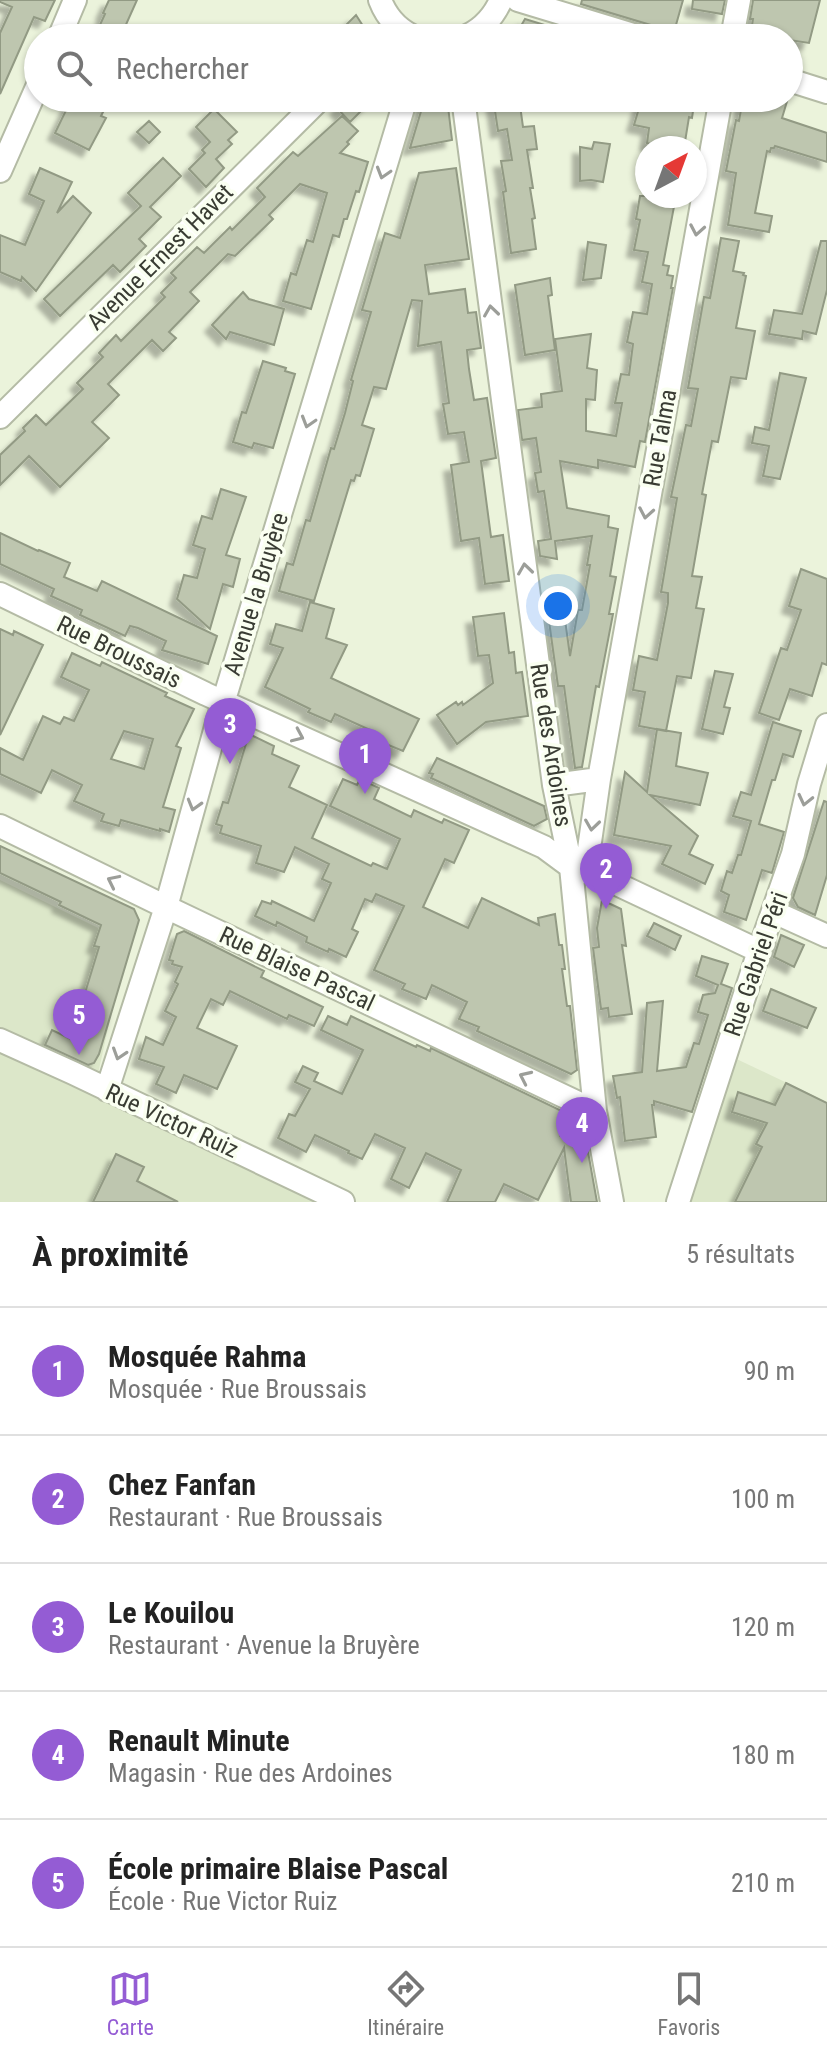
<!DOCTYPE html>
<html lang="fr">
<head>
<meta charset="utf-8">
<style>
	body { margin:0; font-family:"Roboto Condensed",sans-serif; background:#f6f6f6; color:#222 }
	.compass { position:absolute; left:635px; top:136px; width:72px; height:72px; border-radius:50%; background:#fff; box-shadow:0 2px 6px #0004; rotate:41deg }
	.you { position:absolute; left:558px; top:606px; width:28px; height:28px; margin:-20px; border:6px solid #fff; border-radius:50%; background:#1a73e8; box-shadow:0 0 0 12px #1a73e833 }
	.badge { display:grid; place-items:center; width:52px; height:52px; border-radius:50%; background:#945cd4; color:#fff; font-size:26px; font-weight:700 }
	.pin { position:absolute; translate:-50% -66px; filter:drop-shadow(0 2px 4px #0008) }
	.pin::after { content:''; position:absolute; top:42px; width:28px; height:24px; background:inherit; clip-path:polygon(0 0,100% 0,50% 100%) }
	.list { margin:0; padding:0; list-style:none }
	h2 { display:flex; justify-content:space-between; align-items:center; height:104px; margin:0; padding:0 32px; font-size:34px }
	h2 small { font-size:26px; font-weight:400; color:#767676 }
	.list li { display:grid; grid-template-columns:52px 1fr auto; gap:24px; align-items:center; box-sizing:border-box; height:128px; padding:0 32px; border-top:2px solid #e0e0e0 }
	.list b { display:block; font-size:30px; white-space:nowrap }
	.list p { margin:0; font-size:26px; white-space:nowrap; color:#767676 }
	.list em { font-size:26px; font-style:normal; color:#767676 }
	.icon { flex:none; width:44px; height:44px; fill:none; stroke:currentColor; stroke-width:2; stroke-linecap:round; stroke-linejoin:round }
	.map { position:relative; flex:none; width:827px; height:1202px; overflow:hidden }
	.search { position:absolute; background:#fff; box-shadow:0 2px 6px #0004; left:24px; right:24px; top:24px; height:88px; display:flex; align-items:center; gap:20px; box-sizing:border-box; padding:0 28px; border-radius:44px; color:#767676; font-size:30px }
	.sheet { height:744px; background:#fff }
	nav { display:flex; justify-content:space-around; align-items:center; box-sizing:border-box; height:112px; border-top:2px solid #e0e0e0; background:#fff; font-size:22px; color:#767676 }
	nav a { display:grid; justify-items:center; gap:4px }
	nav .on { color:#945cd4 }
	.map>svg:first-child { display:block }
	.built { fill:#dce7c9 }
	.building { fill:#bec6af; stroke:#929a84; stroke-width:2; fill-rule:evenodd; filter:url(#shadow) }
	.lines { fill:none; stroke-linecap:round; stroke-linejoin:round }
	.minor-casing { stroke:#b4bba5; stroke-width:26 }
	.minor { stroke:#fff; stroke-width:22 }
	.oneway { stroke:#9c9e99 }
	.labels { text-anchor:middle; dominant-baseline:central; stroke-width:7; stroke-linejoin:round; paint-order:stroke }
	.street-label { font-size:24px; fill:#393c33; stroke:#fafff1 }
</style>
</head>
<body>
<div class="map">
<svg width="827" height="1202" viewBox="0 0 827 1202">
	<defs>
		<filter id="shadow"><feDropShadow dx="-7" dy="7" stdDeviation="2" flood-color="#0004"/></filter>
	</defs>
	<rect width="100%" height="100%" fill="#ebf3db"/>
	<path class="built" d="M0 880 127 942 96 1083 0 1040Z
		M0 1044 343 1202H0Z
		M726 1054 827 1102V1202H678Z"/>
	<path class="building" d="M0 0H55L45 21 34 17 0 94V33L12 7 0 2Z
		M109 0H137L120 38H94L105 14 103 13Z
		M582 0H683L674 32 581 4Z
		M693 0H725L722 14 692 9Z
		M753 0H820L809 43 789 40V38H750L753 19H750Z
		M356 15 365 29 356 38H333Z
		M525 19 574 34V38H514Z
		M72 98H110L101 116 106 118 89 150 55 133Z
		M348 98H374L350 122 337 108Z
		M425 98H447L452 140 410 148Z
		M493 98H519L523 127 534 126 537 149 527 150 533 188H530L535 218 532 219 536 249 511 253 503 192 506 191 501 161 512 160 507 129 498 131Z
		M642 98H655L679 102V98H695L692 118 689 117 684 148H654V145L647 143 649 128 634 125Z
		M743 98H788L782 118 827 133V162L775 146 774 148H771L770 152 767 151 755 213 772 216 769 232 728 225 736 173 726 171 736 120 739 121Z
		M214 109 237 132 228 140 232 144 216 159 224 168 206 187 189 169 205 153 202 150 210 142 196 127Z
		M342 116 358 131 347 142 349 144 340 153 368 162 359 192 356 191 347 219H344L339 237 333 235 311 309 283 301 291 273 296 275 307 240 313 242 327 193 300 184 269 215 273 219 235 256 228 254 190 292 199 301 169 332 176 338 163 351 152 340 108 384 119 395 92 422 109 438 60 487 29 456 0 485V455L25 431 23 428 36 415 46 425 83 389 77 383 103 357 99 353 116 335 121 341 165 297 161 293 176 278 171 273 197 247 204 253 230 227 232 230 265 197 257 188 293 152 298 156Z
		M149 121 160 132 149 143 137 132Z
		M594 142 610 144 603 182 591 180 580 181V147L592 149Z
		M163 158 181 176 150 207 161 217 139 239 146 246 120 272 113 265 60 316 44 299 141 206 128 193Z
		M40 168 72 182 57 213 73 196 91 213 36 291 22 277 21 281 0 272V235L25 245 44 201 29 194Z
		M456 168 469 259 425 265 429 294 465 289 468 313 476 312 481 348 467 350 469 369 474 400 487 398 496 458 481 461 491 537 503 535 509 581 485 584 479 538 461 541 451 465 469 462 464 432 448 434 443 404 449 403 441 342 418 346 422 301 412 300 386 389 374 387 362 425 374 429 360 476 356 475 354 481 351 480 314 601 279 591 287 563 293 565 306 520 310 521 331 448 334 449 345 413 353 381 351 380 371 312 362 310 385 233 400 238 419 173Z
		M640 196H676L663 265 669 266 667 275 673 276 671 288H673L645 442 640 441 635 467 598 460V468L560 461 567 508 609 516 608 527 618 529 610 576 616 577 609 614H613L599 687 596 686 582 767 575 768 564 686H558L548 614 564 612 570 656 578 610H582L590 565H587L592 536 555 541 557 559 540 556 538 541 551 539 546 504 544 491 538 492 535 473 541 472 536 438 522 440 518 410 542 407 541 394 562 391 555 339 591 334 587 368 597 370 595 400 586 399V431L616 436 622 403H615L621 374 629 375 633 344 627 342 633 312 647 314 652 284 642 282 648 252 634 250 640 220 636 219Z
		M721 238 739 241 733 271 744 273 743 275 746 276 736 328 755 331 746 379 731 377 718 442 712 441 702 494 706 495 692 576 702 577 696 608 704 609 691 678 677 676 666 731 639 726 645 692 633 690 639 656 657 660 668 603V593L661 592 677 498 671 497 686 425 691 426 698 389 688 388 704 297 710 298Z
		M821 241H827V290L816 334 803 331 802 339 769 334 774 310 802 314Z
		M588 242 606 245 601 278 583 280Z
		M550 278 552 295 548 296 555 350 525 355 515 285Z
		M243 292 249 299 284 309 274 345 230 332 226 339 212 325Z
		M263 361 286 368 285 371 295 374 273 448 254 443 252 448 233 442 242 412 246 413Z
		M780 373 806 378 780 479 763 476 769 446 752 443 755 427 769 430Z
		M221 489 246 497 226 555 240 559 233 587 223 584 210 629 177 599 184 575 197 578 205 549 193 545 202 516 212 519Z
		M0 533 38 551 39 550 70 563 64 577 97 591 102 581 217 636 208 664 162 650 166 641 138 628 130 626 125 636 80 615 82 610 51 596 54 589 0 564Z
		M801 569 827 579V665L822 663 812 696 790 689 779 720 759 713 781 648 787 650 801 610 789 606Z
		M310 602 334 609 326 638 347 645 331 678 419 719 403 751 376 740 379 734 335 714 331 722 308 712 310 709 265 687 283 648 270 644 276 624 302 631Z
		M504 613 509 653 514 652 516 673 522 672 528 716 486 722 457 744 437 715 456 702 458 705 462 702 463 705 493 683 489 655 478 656 473 617Z
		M0 629 13 635 14 631 43 645 0 735Z
		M72 653 100 666 102 662 167 693 165 696 194 709 176 746 181 748 163 807 175 810 169 832 160 829V831L121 820 119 826 101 821 104 814 74 801 82 785 52 770 41 793 0 774V748L23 760 43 716 60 724 64 717 74 721 89 690 61 677ZM124 731 153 739 144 769 111 759Z
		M715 671 733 674 724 707 730 708 723 734 702 729Z
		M773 722 801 731 793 757 783 754 775 780H772L759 824 784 832 772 873 762 870 746 920 724 912 729 895 721 891 727 871 732 873 738 855H741L751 821 733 816 741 792 751 795Z
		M657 729 681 733 676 766 708 773 700 805 650 795 698 836 689 854 713 865 705 884 662 864 671 846 614 835 625 772 647 792Z
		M249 734 274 746 272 754 299 766 289 787 327 805 312 838 371 866 373 863 387 869 400 839 330 806 343 779 357 785 360 779 379 788 374 799 411 817 414 810 442 823 444 819 469 830 454 863 445 859 423 907 468 928 482 898 539 925 538 918 555 914 559 945H562L565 969H562L567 1006H570L577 1070 571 1074 477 1031 479 1027 459 1019 467 1002 432 985 426 999 402 989 405 984 374 970 404 906 376 894 372 902 365 899 352 929 358 932 346 957 329 949 328 952 306 942 307 937 277 922 276 926 255 916 262 901 271 904 272 901 314 921 331 883 322 879 329 864 295 847 284 872 256 863 261 846 220 833 222 826 216 824 223 802 228 803Z
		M437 758 544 806 547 819 534 826 431 778 433 774 429 773Z
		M824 801 827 802V875L815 915 798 907 793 898Z
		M0 846 134 909 139 920 99 1054 94 1063 88 1065 45 1045 52 1030 71 1039 99 947 94 946 101 925 59 905 61 902 0 873Z
		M602 900 621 909 626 946 622 945 632 1014 609 1017 608 1008 601 1009 593 948 599 947 597 928Z
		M654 923 681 936 675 950 647 936Z
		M184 931 264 971 261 977 323 1007 314 1026 289 1015 287 1019 230 991 223 1005 211 999 197 1028 237 1046 217 1089 184 1075 176 1093 156 1084 164 1067 139 1059 146 1037 163 1045 176 1017 165 1011 178 984 175 982 182 967 172 964 173 961 169 960 177 934Z
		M781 935 804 945 794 967 774 957Z
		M702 956 728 964 721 984 732 988 692 1112 654 1101V1105H652L656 1137 625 1141 620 1097 617 1098 613 1076 642 1072 647 1003 663 1001 657 1071 686 1067 694 1043 699 1044 708 1015 698 1012 703 995 715 993 718 985 696 976Z
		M771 989 816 1008 807 1028 763 1011Z
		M328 1016 347 1025 351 1016 416 1047 417 1045 430 1051 431 1048 570 1115 561 1135 583 1124 597 1202H571L564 1148 538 1200 504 1184 495 1202H447L461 1170 426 1153 409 1188 391 1179 405 1148 375 1134 362 1159 348 1153 349 1151 315 1135 306 1152 278 1138 289 1114 295 1116 310 1089 295 1082 303 1066 318 1073 314 1081 342 1094 363 1050 321 1030Z
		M786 1083 827 1103V1202H735L762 1147 756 1144 767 1123 732 1112 738 1092 775 1105Z
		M116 1154 144 1167 137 1181 178 1202H93Z"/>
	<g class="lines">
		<defs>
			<path id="minor" d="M380 0C387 18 399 31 417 38
				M518 0 643 38
				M59 38 75 0
				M462 38C481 31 493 18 501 0
				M732 38 739 0
				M789 80 827 92
				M463 98 554 785 571 867 595 1111 612 1202
				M0 171 38 85
				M0 417 321 98
				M0 594 206 694 544 847 571 867 602 877 759 951
				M554 785 599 779
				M0 826 166 907 595 1111
				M602 877 588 856 599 779 721 98
				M774 912 827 936
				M0 1040 73 1073 343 1202
				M107 1090 166 907 217 723 406 98
				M678 1202 759 951 793 854 809 784 827 725"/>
		</defs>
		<use href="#minor" class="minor-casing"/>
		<use href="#minor" class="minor"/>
	</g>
	<defs><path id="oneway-chevron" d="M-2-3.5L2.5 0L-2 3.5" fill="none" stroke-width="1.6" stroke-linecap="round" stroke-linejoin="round" transform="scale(2)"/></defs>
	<g class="oneway">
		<use href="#oneway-chevron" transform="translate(383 173) rotate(107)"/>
		<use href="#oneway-chevron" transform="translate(697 230) rotate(100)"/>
		<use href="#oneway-chevron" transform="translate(491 311) rotate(-98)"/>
		<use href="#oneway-chevron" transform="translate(308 422) rotate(107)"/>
		<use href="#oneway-chevron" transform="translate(646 513) rotate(100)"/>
		<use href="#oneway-chevron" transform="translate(525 569) rotate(-98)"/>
		<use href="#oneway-chevron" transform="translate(298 736) rotate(24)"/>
		<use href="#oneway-chevron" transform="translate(805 800) rotate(103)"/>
		<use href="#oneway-chevron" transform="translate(194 805) rotate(106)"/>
		<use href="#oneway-chevron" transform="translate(592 825) rotate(98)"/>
		<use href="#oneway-chevron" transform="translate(113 881) rotate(-154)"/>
		<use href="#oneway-chevron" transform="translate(119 1054) rotate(108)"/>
		<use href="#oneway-chevron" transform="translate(525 1077) rotate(-155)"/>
	</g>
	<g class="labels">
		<g class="street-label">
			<text transform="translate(160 257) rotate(-45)">Avenue Ernest Havet</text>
			<text transform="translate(660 438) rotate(-80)">Rue Talma</text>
			<text transform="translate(256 594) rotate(-73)">Avenue la Bruyère</text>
			<text transform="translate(119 652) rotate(26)">Rue Broussais</text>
			<text transform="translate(551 745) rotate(81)">Rue des Ardoines</text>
			<text transform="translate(756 964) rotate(-71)">Rue Gabriel Péri</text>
			<text transform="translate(297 969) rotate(25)">Rue Blaise Pascal</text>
			<text transform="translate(172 1121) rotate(25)">Rue Victor Ruiz</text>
		</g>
	</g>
</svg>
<svg class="compass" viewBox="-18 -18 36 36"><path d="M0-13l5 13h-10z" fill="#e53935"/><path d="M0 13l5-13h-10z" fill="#767676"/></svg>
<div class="you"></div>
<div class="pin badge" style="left:365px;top:794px">1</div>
<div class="pin badge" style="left:606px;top:909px">2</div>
<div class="pin badge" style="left:230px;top:764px">3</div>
<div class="pin badge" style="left:582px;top:1163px">4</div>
<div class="pin badge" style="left:79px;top:1055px">5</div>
<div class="search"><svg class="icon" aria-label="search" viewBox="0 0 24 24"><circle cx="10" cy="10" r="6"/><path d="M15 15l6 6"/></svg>Rechercher</div>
</div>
<section class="sheet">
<h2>À proximité<small>5 résultats</small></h2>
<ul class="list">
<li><span class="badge">1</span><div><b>Mosquée Rahma</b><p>Mosquée · Rue Broussais</p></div><em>90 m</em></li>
<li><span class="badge">2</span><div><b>Chez Fanfan</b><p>Restaurant · Rue Broussais</p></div><em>100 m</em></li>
<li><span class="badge">3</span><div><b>Le Kouilou</b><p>Restaurant · Avenue la Bruyère</p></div><em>120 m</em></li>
<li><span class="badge">4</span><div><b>Renault Minute</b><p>Magasin · Rue des Ardoines</p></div><em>180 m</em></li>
<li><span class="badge">5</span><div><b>École primaire Blaise Pascal</b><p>École · Rue Victor Ruiz</p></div><em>210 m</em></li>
</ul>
</section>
<nav>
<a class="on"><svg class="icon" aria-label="map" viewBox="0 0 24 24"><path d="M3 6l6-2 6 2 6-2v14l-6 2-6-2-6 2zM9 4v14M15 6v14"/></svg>Carte</a>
<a><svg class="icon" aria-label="directions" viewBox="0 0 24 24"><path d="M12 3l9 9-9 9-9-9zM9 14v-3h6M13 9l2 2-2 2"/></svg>Itinéraire</a>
<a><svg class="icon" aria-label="saved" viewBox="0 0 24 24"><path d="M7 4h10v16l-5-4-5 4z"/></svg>Favoris</a>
</nav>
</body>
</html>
